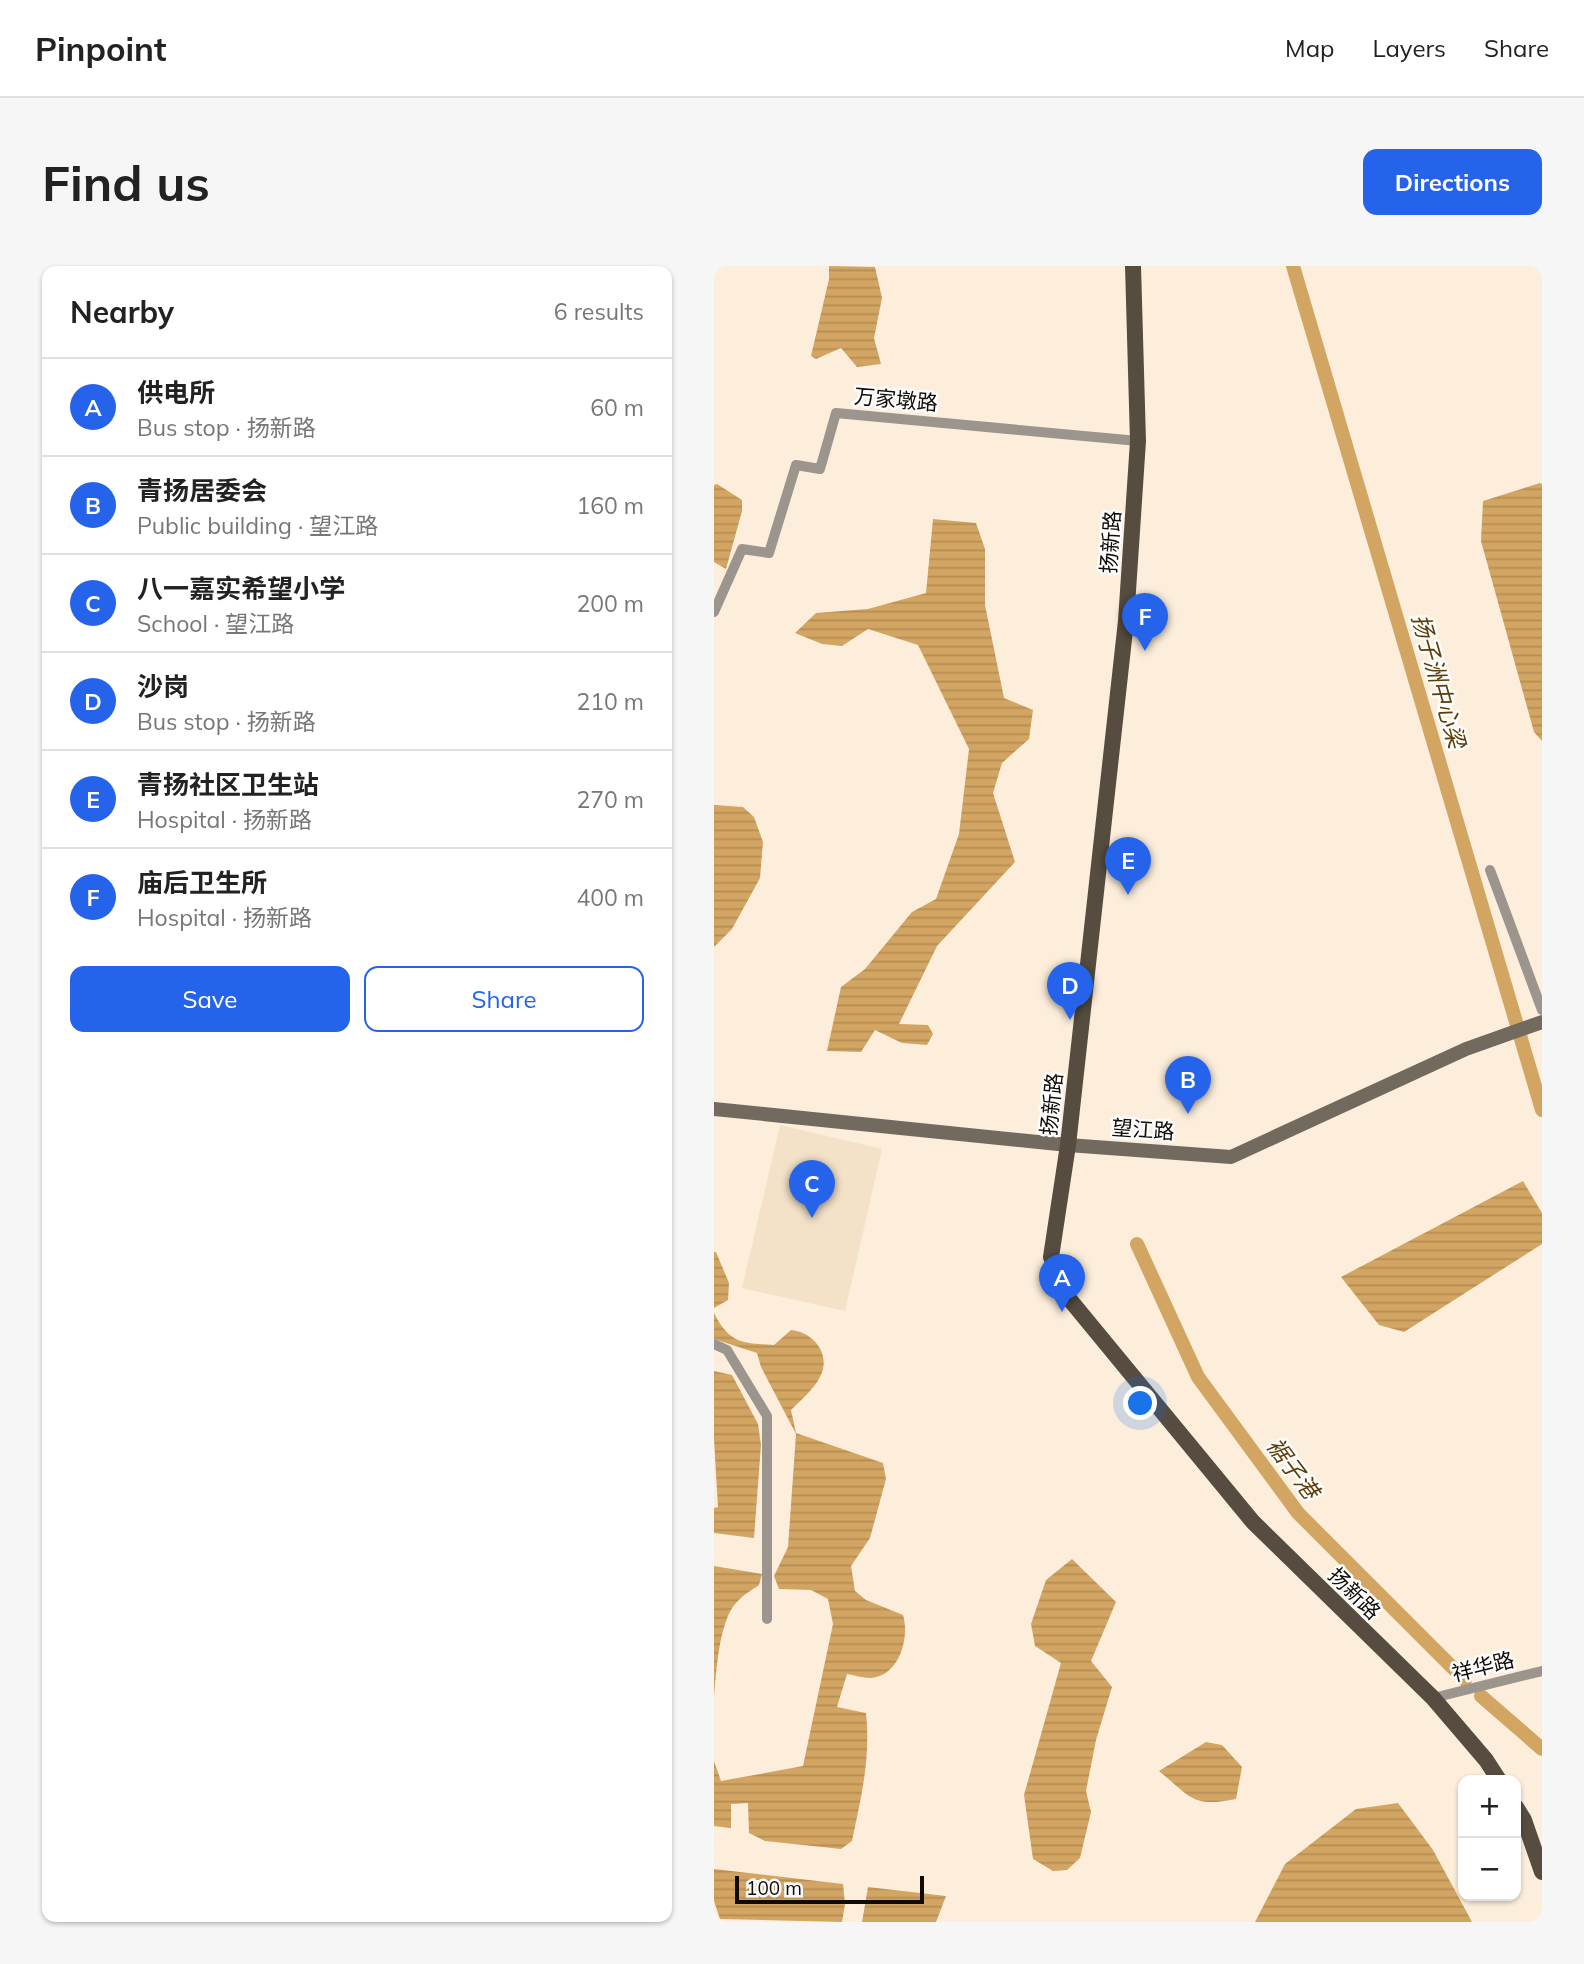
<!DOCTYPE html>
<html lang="en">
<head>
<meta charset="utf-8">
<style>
	body { margin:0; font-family:Mulish,"Noto Sans SC",sans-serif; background:#f6f6f6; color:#222 }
	.controls { position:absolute; right:21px; bottom:21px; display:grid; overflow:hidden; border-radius:14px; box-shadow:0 2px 5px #0004 }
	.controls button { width:63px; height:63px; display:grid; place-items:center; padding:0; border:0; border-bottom:2px solid #e0e0e0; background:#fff; color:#222; font:35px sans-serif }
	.scale { position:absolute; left:21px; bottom:18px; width:189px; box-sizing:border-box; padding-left:7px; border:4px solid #100b06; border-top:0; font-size:19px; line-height:24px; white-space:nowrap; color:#100b06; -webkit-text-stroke:5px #fdfdfd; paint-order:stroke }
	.you { position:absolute; left:427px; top:1138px; width:24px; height:24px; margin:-18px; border:5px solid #fff; border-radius:50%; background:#1a73e8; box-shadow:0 0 0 10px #1a73e833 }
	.badge { display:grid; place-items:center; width:46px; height:46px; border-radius:50%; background:#2563eb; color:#fff; font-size:23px; font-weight:700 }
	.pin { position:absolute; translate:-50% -58px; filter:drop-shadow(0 2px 4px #0008) }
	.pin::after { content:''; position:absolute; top:37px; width:24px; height:21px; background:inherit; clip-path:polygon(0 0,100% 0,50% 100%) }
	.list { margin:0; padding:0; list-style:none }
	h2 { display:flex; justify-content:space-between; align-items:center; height:91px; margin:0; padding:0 28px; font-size:30px }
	h2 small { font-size:23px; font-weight:400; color:#767676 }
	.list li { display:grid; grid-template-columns:46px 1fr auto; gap:21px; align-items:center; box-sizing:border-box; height:98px; padding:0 28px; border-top:2px solid #e0e0e0 }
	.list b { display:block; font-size:26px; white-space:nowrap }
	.list p { margin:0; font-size:23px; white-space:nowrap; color:#767676 }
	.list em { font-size:23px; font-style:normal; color:#767676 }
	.actions { display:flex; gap:14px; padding:21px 28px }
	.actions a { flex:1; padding:16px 0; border:2px solid #2563eb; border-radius:14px; text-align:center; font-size:24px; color:#2563eb }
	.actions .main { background:#2563eb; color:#fff }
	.map { position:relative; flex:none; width:828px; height:1656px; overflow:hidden; border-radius:14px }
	header { display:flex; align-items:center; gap:42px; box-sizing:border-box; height:98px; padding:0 35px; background:#fff; border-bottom:2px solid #e0e0e0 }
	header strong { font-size:33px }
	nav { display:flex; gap:38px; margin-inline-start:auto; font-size:24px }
	.intro { display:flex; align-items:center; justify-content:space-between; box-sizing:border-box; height:168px; padding:0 42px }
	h1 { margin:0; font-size:49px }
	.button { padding:18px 32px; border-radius:14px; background:#2563eb; color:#fff; font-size:24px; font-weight:700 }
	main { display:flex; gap:42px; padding:0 42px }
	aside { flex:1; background:#fff; border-radius:14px; box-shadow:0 2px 5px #0004 }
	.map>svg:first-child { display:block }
	.built { fill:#f3e1c8 }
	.water { fill:url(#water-rules) }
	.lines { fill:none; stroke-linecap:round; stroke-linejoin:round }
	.canal { stroke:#d3a563; stroke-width:14 }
	.street { stroke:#9b958d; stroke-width:10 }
	.secondary { stroke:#726a5f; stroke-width:14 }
	.primary { stroke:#564c3f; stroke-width:16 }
	.labels { text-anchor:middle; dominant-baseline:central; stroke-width:5; stroke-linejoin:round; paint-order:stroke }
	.street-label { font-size:21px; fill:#100b06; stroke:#fdfdfd }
	.water-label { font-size:23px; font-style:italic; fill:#5c3d05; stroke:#fdfdfd }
</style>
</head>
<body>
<header>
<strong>Pinpoint</strong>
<nav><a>Map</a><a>Layers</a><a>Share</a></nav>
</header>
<div class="intro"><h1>Find us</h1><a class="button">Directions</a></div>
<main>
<aside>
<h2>Nearby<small>6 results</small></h2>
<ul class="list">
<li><span class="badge">A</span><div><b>供电所</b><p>Bus stop · 扬新路</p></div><em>60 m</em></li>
<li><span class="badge">B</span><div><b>青扬居委会</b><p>Public building · 望江路</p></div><em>160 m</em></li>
<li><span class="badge">C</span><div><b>八一嘉实希望小学</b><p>School · 望江路</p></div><em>200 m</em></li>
<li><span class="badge">D</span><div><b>沙岗</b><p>Bus stop · 扬新路</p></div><em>210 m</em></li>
<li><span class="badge">E</span><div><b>青扬社区卫生站</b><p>Hospital · 扬新路</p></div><em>270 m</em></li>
<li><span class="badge">F</span><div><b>庙后卫生所</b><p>Hospital · 扬新路</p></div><em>400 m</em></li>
</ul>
<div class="actions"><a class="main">Save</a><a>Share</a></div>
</aside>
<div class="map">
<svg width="828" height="1656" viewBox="0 0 828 1656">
	<defs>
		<pattern id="water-rules" width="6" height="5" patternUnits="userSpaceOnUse" patternTransform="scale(1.75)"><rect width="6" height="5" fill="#d3a563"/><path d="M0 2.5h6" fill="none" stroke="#b48d54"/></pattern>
	</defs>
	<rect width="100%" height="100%" fill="#fceedb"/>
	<path class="built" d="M66 859 168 883 131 1045 28 1022Z"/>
	<path class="water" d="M115 0 161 1 168 32 160 72 167 98 143 101 127 82 102 93 97 90 115 13Z
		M826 217 828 218V475L820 466 767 275 769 235Z
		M3 218 28 234V245L12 303 0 296V219Z
		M219 253 262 257 271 283V339L290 432 319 444 315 473 288 497 279 527 301 596 223 680 185 758 214 759 219 768 213 779 188 777 161 764 147 786 113 785 127 721 151 703 198 646 222 633 245 568 255 483 204 379 154 363 128 380 108 378 81 367 102 347 154 343 212 327Z
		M0 539 29 541 40 551 49 576 46 612 18 663 0 681Z
		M809 915 828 947V978L690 1066 665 1059 627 1011Z
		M0 986H2L15 1017 14 1034 0 1042Z
		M0 1047C16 1079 30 1077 60 1079L77 1064C99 1066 118 1088 106 1111 100 1123 86 1135 77 1144L82 1167 169 1197 172 1213 156 1272 137 1300 141 1325 152 1334 189 1349C196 1372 185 1411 156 1412 149 1412 140 1409 133 1408L123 1441 152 1447C157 1491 147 1532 138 1575L127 1583 51 1575 35 1567 34 1537 17 1538V1562L0 1560V1495L7 1515 89 1500 119 1358 114 1333 97 1324 65 1323 60 1310 74 1281 82 1168 47 1101 43 1087 0 1073Z
		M0 1105 18 1109 44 1158 47 1179 40 1272 0 1267V1242L4 1241 0 1173Z
		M358 1293 402 1336 377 1395 398 1421 382 1474 372 1525 377 1546 366 1592 353 1604 339 1605 319 1593 310 1529 347 1397 321 1380 317 1358 332 1314Z
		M0 1300 48 1308 45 1319C38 1324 29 1329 23 1336 5 1353 2 1408 0 1432Z
		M492 1476 508 1479 528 1501 522 1533C478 1542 477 1531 445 1505Z
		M684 1537 719 1584 758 1656H541L571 1598 642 1543Z
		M0 1603 129 1618 131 1638 128 1656 6 1653 0 1635Z
		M154 1621 232 1630 222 1656H148Z"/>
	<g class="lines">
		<path class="canal" d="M579 0 828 844
			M423 978 484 1111 584 1247 751 1414
			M767 1430 828 1483"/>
		<path class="street" d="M0 346 28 283 55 287 82 199 106 203 122 147 424 175
			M776 604 828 744
			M0 1078 13 1084 53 1150V1353
			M719 1432 828 1405"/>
		<path class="secondary" d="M0 843 354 879 517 891 752 783 828 756"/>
		<path class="primary" d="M419 0 424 175 412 355 354 879 337 991 352 1029 539 1256 719 1432 772 1494 785 1514
			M802 1541 810 1554 828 1606"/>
	</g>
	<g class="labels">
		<g class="street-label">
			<text transform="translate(182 133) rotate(5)">万家墩路</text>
			<text transform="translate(396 276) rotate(-86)">扬新路</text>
			<text transform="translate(337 838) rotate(-84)">扬新路</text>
			<text transform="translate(429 863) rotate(4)">望江路</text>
			<text transform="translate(641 1327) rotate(45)">扬新路</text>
			<text transform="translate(769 1400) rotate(-14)">祥华路</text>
		</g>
		<g class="water-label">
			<text transform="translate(725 415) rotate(74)">扬子洲中心梁</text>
			<text transform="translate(579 1202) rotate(53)">裾子港</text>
		</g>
	</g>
</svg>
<div class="controls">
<button>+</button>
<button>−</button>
</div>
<div class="scale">100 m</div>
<div class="you"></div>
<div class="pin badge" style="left:348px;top:1046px">A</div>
<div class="pin badge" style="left:474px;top:848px">B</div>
<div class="pin badge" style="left:98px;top:952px">C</div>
<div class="pin badge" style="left:356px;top:754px">D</div>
<div class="pin badge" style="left:414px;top:629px">E</div>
<div class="pin badge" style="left:431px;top:385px">F</div>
</div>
</main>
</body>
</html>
